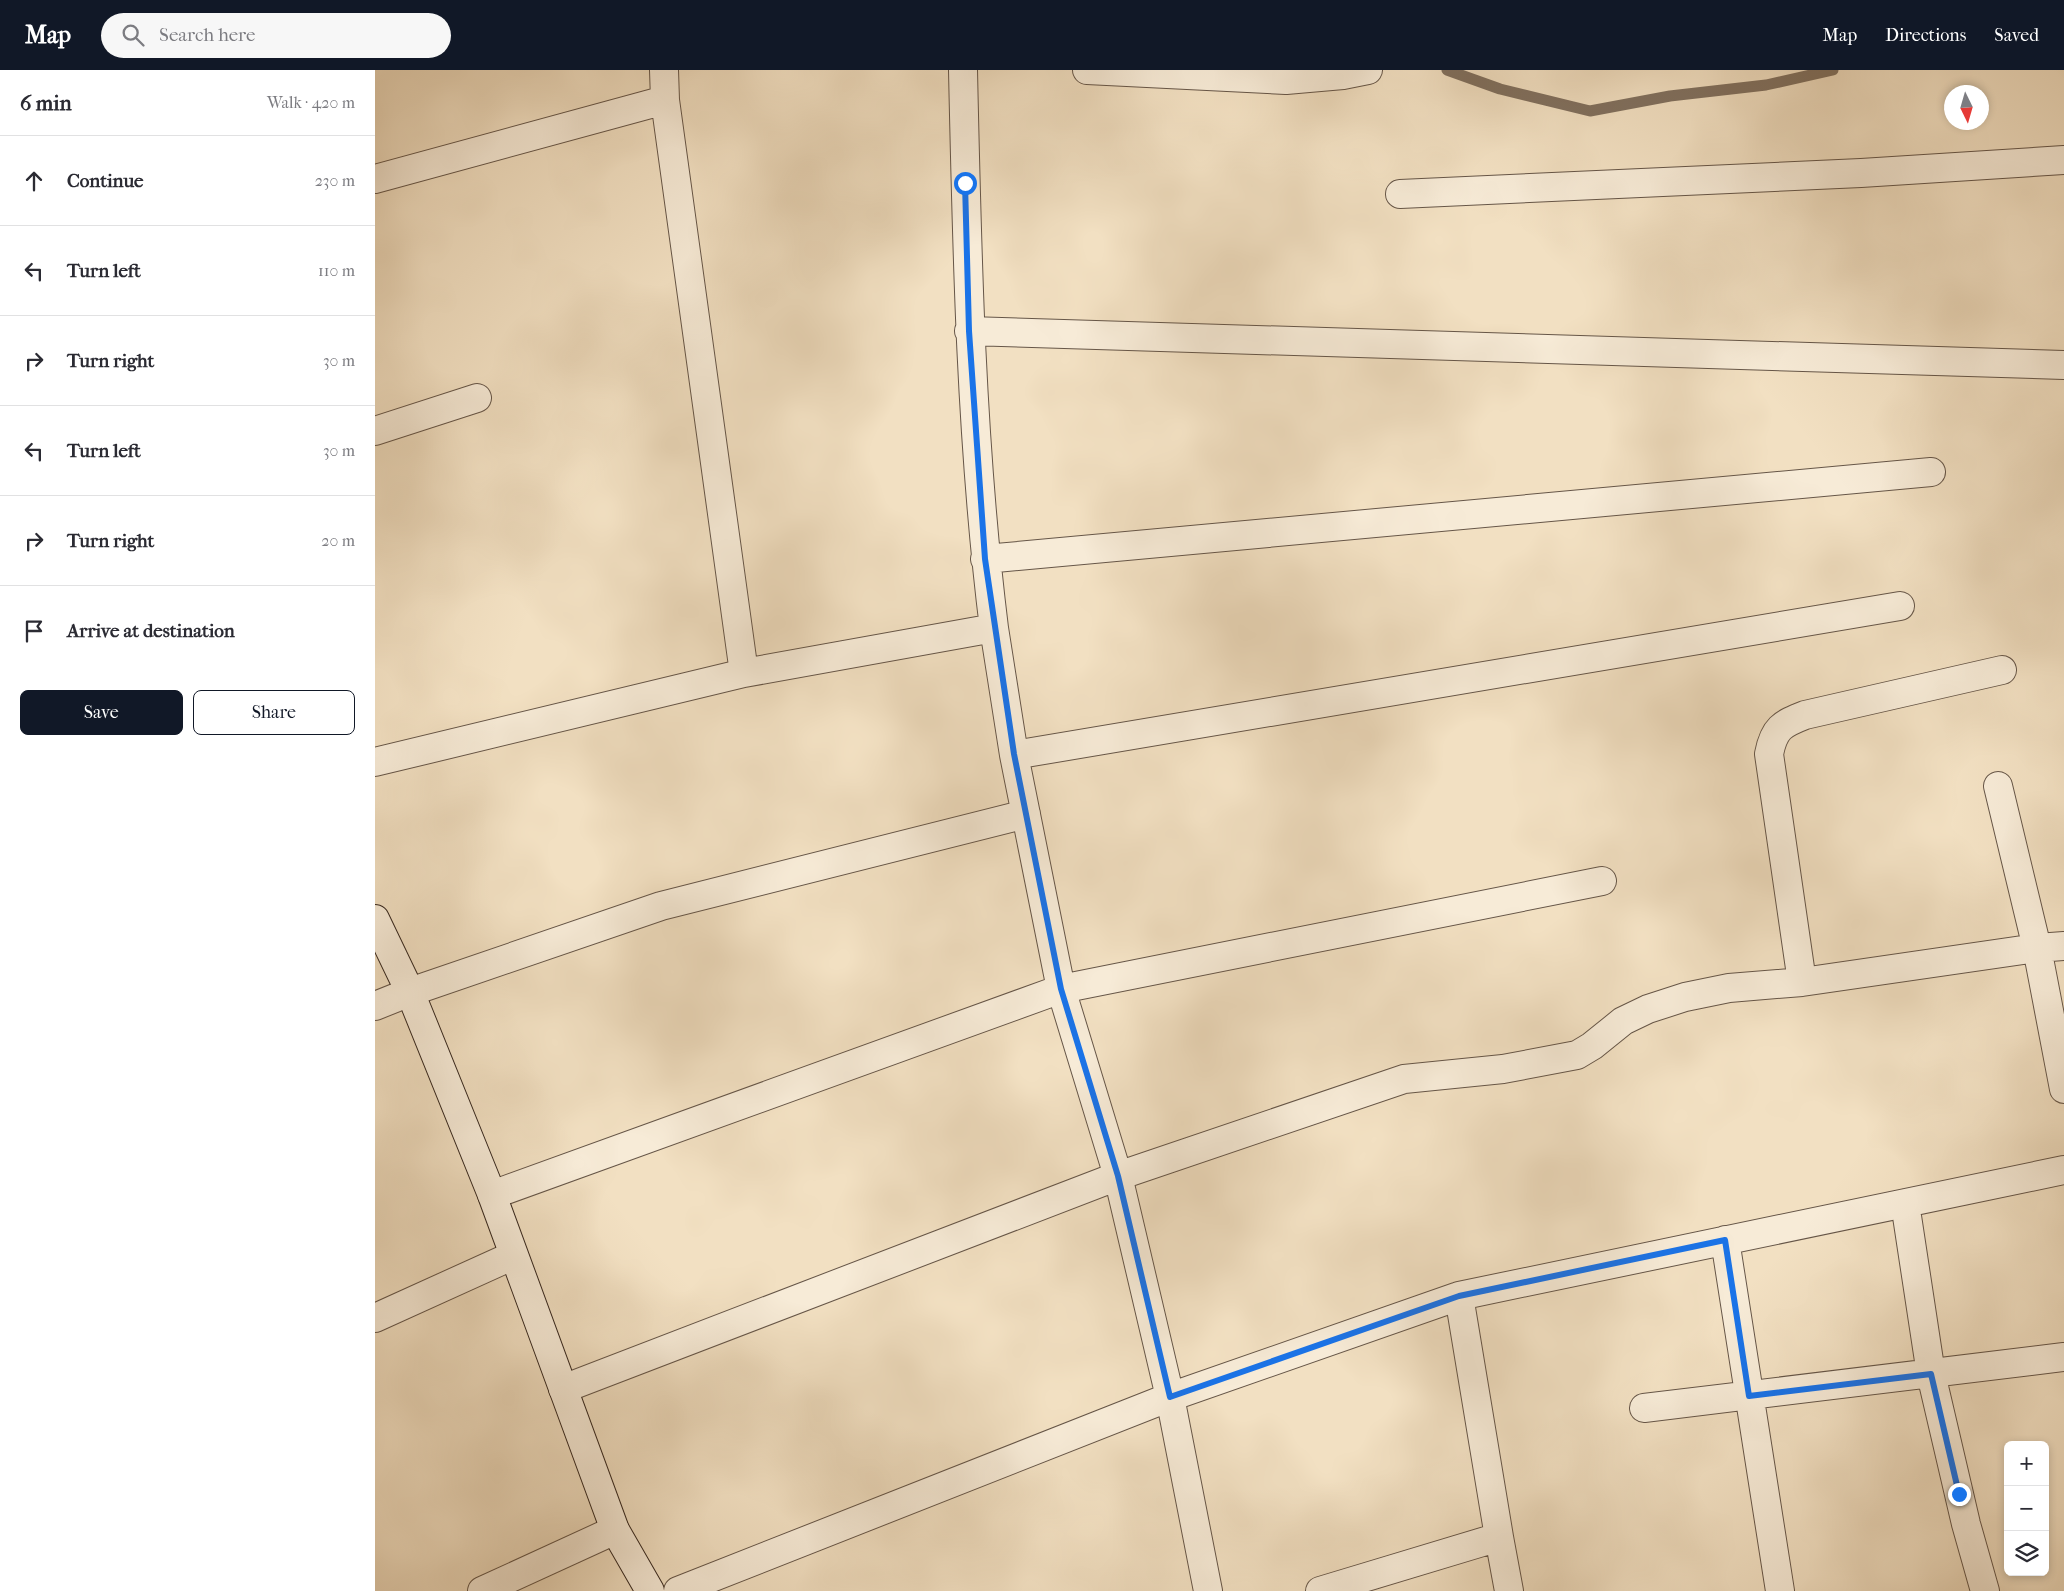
<!DOCTYPE html>
<html lang="en">
<head>
<meta charset="utf-8">
<style>
	body { margin:0; font-family:"IM FELL French Canon",serif; background:#f7f7f7; color:#2b2b33 }
	.controls { position:absolute; right:15px; bottom:15px; display:grid; overflow:hidden; border-radius:8px; box-shadow:0 2px 8px #0003 }
	.controls button { width:45px; height:45px; display:grid; place-items:center; padding:0; border:0; border-bottom:1px solid #e1e1e2; background:#fff; color:#2b2b33; font:25px sans-serif }
	.compass { position:absolute; left:1569px; top:15px; width:45px; height:45px; border-radius:50%; background:#fff; box-shadow:0 2px 8px #0003; rotate:175deg }
	.stop { position:absolute; width:15px; height:15px; margin:-11px; border:4px solid #1a73e8; border-radius:50%; background:#fff }
	.stop.end { background:#1a73e8; border-color:#fff; box-shadow:0 1px 5px #0008 }
	.list { margin:0; padding:0; list-style:none }
	h2 { display:flex; justify-content:space-between; align-items:center; height:65px; margin:0; padding:0 20px; font-size:21px }
	h2 small { font-size:16px; font-weight:400; color:#7c7c81 }
	.list li { display:grid; grid-template-columns:32px 1fr auto; gap:15px; align-items:center; box-sizing:border-box; height:90px; padding:0 20px; border-top:1px solid #e1e1e2 }
	.list b { display:block; font-size:19px; white-space:nowrap }
	.list em { font-size:16px; font-style:normal; color:#7c7c81 }
	.actions { display:flex; gap:10px; padding:15px 20px }
	.actions a { flex:1; padding:11px 0; border:1px solid #111827; border-radius:8px; text-align:center; font-size:18px; color:#111827 }
	.actions .main { background:#111827; color:#fff }
	.icon { flex:none; width:28px; height:28px; fill:none; stroke:currentColor; stroke-width:2; stroke-linecap:round; stroke-linejoin:round }
	.map { position:relative; flex:none; width:1689px; height:1521px; overflow:hidden }
	header { display:flex; align-items:center; gap:30px; box-sizing:border-box; height:70px; padding:0 25px; background:#111827; color:#fff }
	header strong { font-size:24px }
	nav { display:flex; gap:28px; margin-inline-start:auto; font-size:18px }
	.search { width:350px; height:45px; background:#f7f7f7; display:flex; align-items:center; gap:12px; box-sizing:border-box; padding:0 18px; border-radius:28px; color:#7c7c81; font-size:19px }
	main { display:flex }
	aside { flex:1; background:#fff }
	.map>svg:first-child { display:block }
	.lines { fill:none; stroke-linecap:round; stroke-linejoin:round }
	.stream { stroke:#817160; stroke-width:11 }
	.street-casing { stroke:#665648; stroke-width:30 }
	.secondary-casing { stroke:#37281f; stroke-width:30 }
	.street { stroke:#f7ebd7; stroke-width:28 }
	.secondary { stroke:#f7ebd7; stroke-width:28 }
	.route { stroke:#1a73e8; stroke-width:6 }
</style>
</head>
<body>
<header>
<strong>Map</strong>
<div class="search"><svg class="icon" aria-label="search" viewBox="0 0 24 24"><circle cx="10" cy="10" r="6"/><path d="M15 15l6 6"/></svg>Search here</div>
<nav><a>Map</a><a>Directions</a><a>Saved</a></nav>
</header>
<main>
<aside>
<h2>6 min<small>Walk · 420 m</small></h2>
<ul class="list">
<li><svg class="icon" aria-label="ahead" viewBox="0 0 24 24"><path d="M12 20V5M6 11l6-6 6 6"/></svg><div><b>Continue</b></div><em>230 m</em></li>
<li><svg class="icon" aria-label="left" viewBox="0 0 24 24"><path d="M17 20v-9H6M10 6l-5 5 5 5"/></svg><div><b>Turn left</b></div><em>110 m</em></li>
<li><svg class="icon" aria-label="right" viewBox="0 0 24 24"><path d="M7 20v-9h11M14 6l5 5-5 5"/></svg><div><b>Turn right</b></div><em>30 m</em></li>
<li><svg class="icon" aria-label="left" viewBox="0 0 24 24"><path d="M17 20v-9H6M10 6l-5 5 5 5"/></svg><div><b>Turn left</b></div><em>30 m</em></li>
<li><svg class="icon" aria-label="right" viewBox="0 0 24 24"><path d="M7 20v-9h11M14 6l5 5-5 5"/></svg><div><b>Turn right</b></div><em>20 m</em></li>
<li><svg class="icon" aria-label="arrive" viewBox="0 0 24 24"><path d="M6 21V4h12l-3 4 3 4H6"/></svg><div><b>Arrive at destination</b></div></li>
</ul>
<div class="actions"><a class="main">Save</a><a>Share</a></div>
</aside>
<div class="map">
<svg width="1689" height="1521" viewBox="0 0 1689 1521">
	<rect width="100%" height="100%" fill="#f2e0c2"/>
	<filter id="stains"><feTurbulence type="fractalNoise" baseFrequency=".004" numOctaves="4"/><feColorMatrix values="0 0 0 0 .2 0 0 0 0 .09 0 0 0 0 .02 0 0 0 .5 -.17"/></filter>
	<radialGradient id="worn" r=".72"><stop offset=".6" stop-color="#630" stop-opacity="0"/><stop offset="1" stop-color="#630" stop-opacity=".3"/></radialGradient>
	<g class="lines">
		<path class="stream" d="M1072 0 1125 19 1215 41 1295 26 1391 15 1458 0"/>
		<defs>
			<path id="street" d="M289 0 290 30
				M588 0C592 186 596 373 619 558
				M712 0 911 10 968 5 993 0
				M0 109 290 30 369 603
				M1025 124 1486 103 1689 90
				M594 261 1689 295
				M0 361 102 328
				M610 489 1556 402
				M639 685 1525 536
				M0 692 369 603 619 558 639 685 686 919 743 1106 795 1327 833 1521
				M1689 876 1662 878 1689 1019
				M1427 912 1394 684C1399 658 1407 654 1430 645L1627 600
				M0 936 35 922 286 836 651 744
				M117 1125 686 919 1227 811
				M1530 1133 1556 1304 1591 1454 1610 1521
				M1350 1170 1405 1521
				M0 1248 137 1186
				M188 1319 743 1106 1029 1009 1128 999 1202 985 1217 976 1248 951 1273 939 1310 927 1354 918 1427 912 1662 878 1623 716
				M1269 1338 1689 1287
				M1124 1467 1134 1521
				M107 1521 240 1460
				M303 1521 795 1327 1084 1226
				M945 1521 1124 1467 1084 1226 1689 1100"/>
			<path id="secondary" d="M0 849 35 922 117 1125 240 1460 275 1521"/>
		</defs>
		<use href="#street" class="street-casing"/>
		<use href="#secondary" class="secondary-casing"/>
		<use href="#street" class="street"/>
		<use href="#secondary" class="secondary"/>
	</g>
	<g class="lines">
		<path class="route" d="M590 113 594 261 610 489 639 684 686 919 743 1106 795 1327 1084 1226 1350 1170 1374 1326 1556 1304 1584 1424"/>
	</g>
	<rect width="100%" height="100%" filter="url(#stains)"/>
	<rect width="100%" height="100%" fill="url(#worn)"/>
</svg>
<div class="controls">
<button>+</button>
<button>−</button>
<button><svg class="icon" aria-label="layers" viewBox="0 0 24 24"><path d="M12 4l9 5-9 5-9-5zM3 14l9 5 9-5"/></svg></button>
</div>
<svg class="compass" viewBox="-18 -18 36 36"><path d="M0-13l5 13h-10z" fill="#e53935"/><path d="M0 13l5-13h-10z" fill="#7c7c81"/></svg>
<div class="stop" style="left:590px;top:113px"></div>
<div class="stop end" style="left:1584px;top:1424px"></div>
</div>
</main>
</body>
</html>
